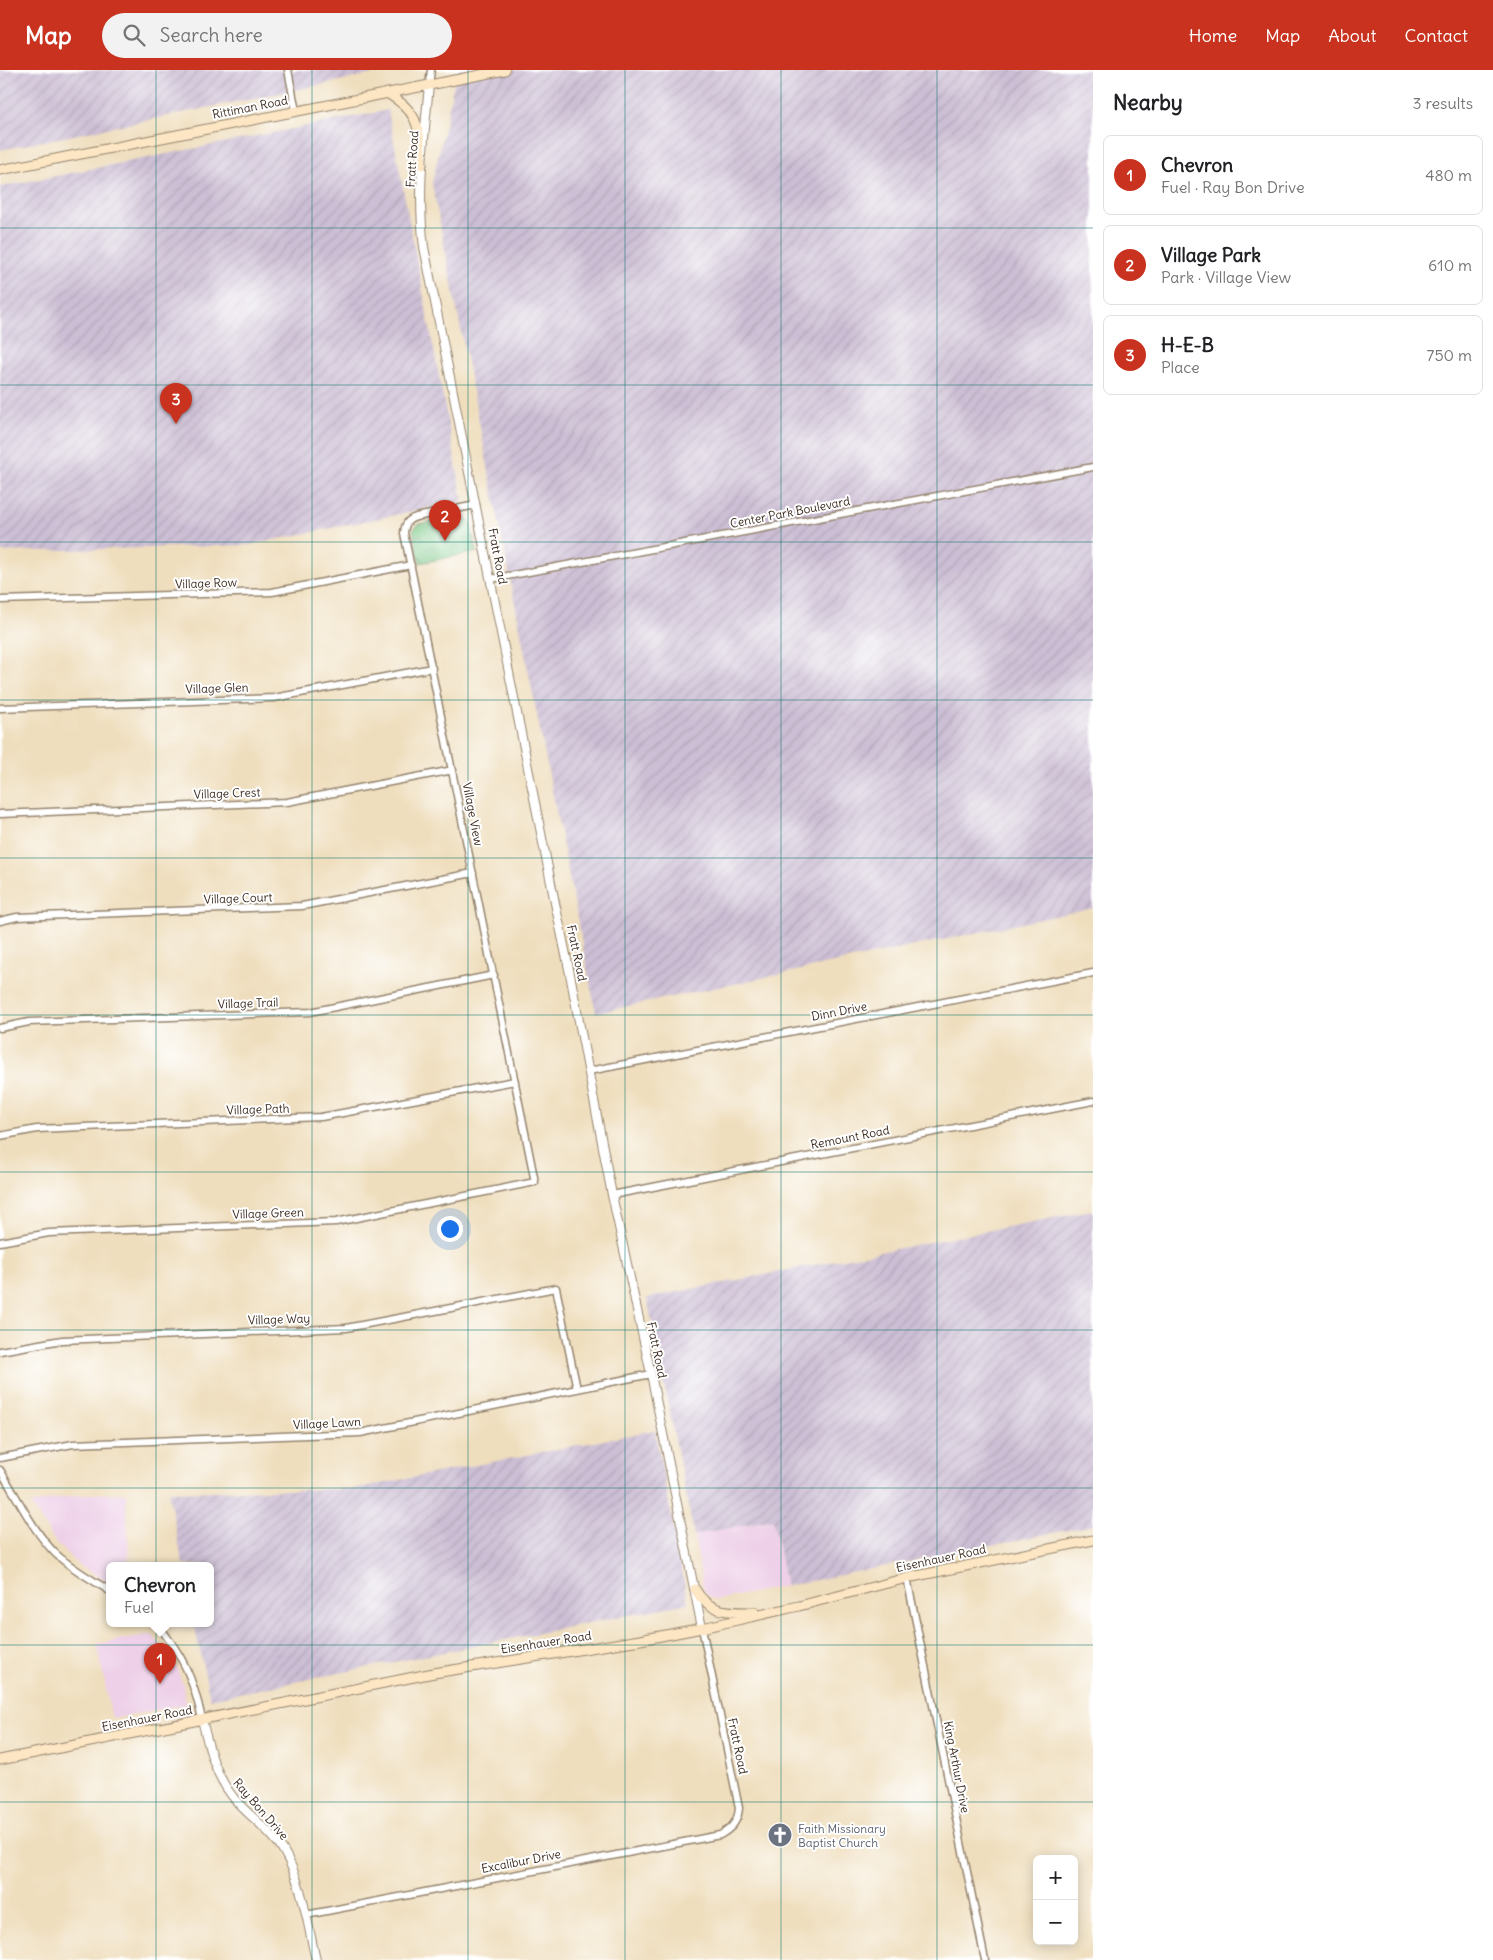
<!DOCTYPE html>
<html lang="en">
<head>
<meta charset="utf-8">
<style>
	body { margin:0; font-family:Delius,sans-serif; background:#f2f2f2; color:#202124 }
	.controls { position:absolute; right:15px; bottom:15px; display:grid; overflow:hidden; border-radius:8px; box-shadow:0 2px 12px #0003 }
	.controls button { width:45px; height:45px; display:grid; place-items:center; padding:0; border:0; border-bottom:1px solid #e0e0e0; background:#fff; color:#202124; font:25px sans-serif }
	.you { position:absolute; left:449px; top:1158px; width:18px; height:18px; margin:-12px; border:4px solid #fff; border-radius:50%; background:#1a73e8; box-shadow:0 0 0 8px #1a73e833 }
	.badge { display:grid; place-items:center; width:32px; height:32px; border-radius:50%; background:#c8321e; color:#fff; font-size:16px; font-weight:700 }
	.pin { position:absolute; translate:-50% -41px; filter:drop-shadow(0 1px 2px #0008) }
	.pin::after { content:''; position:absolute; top:26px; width:18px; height:15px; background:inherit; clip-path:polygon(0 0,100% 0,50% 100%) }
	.popup { position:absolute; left:106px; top:1492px; width:108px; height:65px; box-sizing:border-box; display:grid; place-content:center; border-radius:8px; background:#fff; filter:drop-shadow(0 1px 4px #0005); font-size:16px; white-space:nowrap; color:#757577 }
	.popup b { font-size:19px; color:#202124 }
	.popup::after { content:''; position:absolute; left:50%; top:100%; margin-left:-10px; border:10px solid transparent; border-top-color:#fff }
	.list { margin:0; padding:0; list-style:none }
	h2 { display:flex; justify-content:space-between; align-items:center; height:65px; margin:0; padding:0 20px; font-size:21px }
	h2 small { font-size:16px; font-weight:400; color:#757577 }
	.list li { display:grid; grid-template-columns:32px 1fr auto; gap:15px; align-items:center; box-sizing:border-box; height:80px; margin:0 10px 10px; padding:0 10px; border:1px solid #e0e0e0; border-radius:8px }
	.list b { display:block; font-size:19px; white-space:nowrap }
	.list p { margin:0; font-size:16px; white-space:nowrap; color:#757577 }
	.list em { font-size:16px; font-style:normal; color:#757577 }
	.icon { flex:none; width:28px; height:28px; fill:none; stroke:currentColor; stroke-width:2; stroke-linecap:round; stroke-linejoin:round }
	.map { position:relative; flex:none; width:1093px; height:1890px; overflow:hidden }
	header { display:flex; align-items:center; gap:30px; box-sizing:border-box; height:70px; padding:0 25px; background:#c8321e; color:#fff }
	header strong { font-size:24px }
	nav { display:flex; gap:28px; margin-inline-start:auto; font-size:18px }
	.search { width:350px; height:45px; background:#f2f2f2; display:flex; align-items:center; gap:12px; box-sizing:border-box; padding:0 18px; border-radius:28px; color:#757577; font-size:19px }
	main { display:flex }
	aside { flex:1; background:#fff }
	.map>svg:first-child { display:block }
	.built { fill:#eed0e8 }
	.industrial { fill:url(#industrial-furrows) }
	.park { fill:url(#park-crowns); stroke:#5b7852 }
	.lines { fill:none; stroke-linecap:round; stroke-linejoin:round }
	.minor-casing { stroke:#95846e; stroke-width:9 }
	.tertiary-casing { stroke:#95846e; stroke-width:10 }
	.secondary-casing { stroke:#95846e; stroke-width:11 }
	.minor { stroke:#fff; stroke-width:6 }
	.tertiary { stroke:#fff; stroke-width:8 }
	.secondary { stroke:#fce6c4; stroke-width:9 }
	.grid { fill:none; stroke:#0f766e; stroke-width:1; stroke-opacity:0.55 }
	.labels { text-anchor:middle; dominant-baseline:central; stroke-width:4; stroke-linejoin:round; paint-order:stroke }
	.street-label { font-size:12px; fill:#3b2a1e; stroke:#fff }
	.worship-label { font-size:12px; fill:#5b616d; stroke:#fff; text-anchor:start }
</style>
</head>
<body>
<header>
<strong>Map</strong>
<div class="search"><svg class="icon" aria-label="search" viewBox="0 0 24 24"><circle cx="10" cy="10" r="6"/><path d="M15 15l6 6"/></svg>Search here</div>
<nav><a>Home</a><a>Map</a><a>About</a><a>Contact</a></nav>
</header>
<main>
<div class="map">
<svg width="1093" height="1890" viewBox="0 0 1093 1890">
	<defs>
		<pattern id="industrial-furrows" width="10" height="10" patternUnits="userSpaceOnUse" patternTransform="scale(1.25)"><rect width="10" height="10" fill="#ccbed4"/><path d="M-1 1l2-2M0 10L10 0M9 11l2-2" fill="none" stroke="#b0a3b6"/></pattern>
		<pattern id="park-crowns" width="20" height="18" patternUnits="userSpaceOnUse" patternTransform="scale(1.25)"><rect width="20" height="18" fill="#7bc786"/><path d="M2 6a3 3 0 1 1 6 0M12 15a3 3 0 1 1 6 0" fill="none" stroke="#66a26d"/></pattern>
	</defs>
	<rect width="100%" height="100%" fill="#fff"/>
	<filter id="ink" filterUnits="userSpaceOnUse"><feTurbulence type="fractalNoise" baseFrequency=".02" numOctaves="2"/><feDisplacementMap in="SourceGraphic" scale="10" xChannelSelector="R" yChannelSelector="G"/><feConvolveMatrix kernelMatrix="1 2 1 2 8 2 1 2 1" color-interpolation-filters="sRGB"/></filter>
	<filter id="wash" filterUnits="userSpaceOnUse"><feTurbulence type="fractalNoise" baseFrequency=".0096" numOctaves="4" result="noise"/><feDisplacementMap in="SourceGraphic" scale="20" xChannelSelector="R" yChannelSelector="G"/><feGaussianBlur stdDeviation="1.12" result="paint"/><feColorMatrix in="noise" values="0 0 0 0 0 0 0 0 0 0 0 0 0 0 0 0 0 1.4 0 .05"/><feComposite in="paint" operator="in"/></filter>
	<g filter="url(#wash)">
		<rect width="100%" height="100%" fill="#efdebd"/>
		<path class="built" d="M126 1423 129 1495H110V1512L79 1496 56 1473 31 1435 48 1430 89 1424Z
			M773 1449 786 1516 716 1530 707 1525 703 1518 694 1465Z
			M151 1564 174 1590 183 1615 186 1634 112 1649 97 1574Z"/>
		<path class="industrial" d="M0 0H393L0 80Z
			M457 0H1093V838L596 943 432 114Z
			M388 40 463 431 249 475 0 482V117Z
			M1093 1140V1455L786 1516 773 1449 694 1465 647 1228Z
			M655 1360 688 1533 210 1629 194 1553H210V1495H183L168 1422 354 1419Z"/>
		<path class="park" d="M459 446 470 451 477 482 420 493 413 461 415 457 419 454Z"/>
	</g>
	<g filter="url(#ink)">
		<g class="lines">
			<defs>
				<path id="minor" d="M288 0 296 41
					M429 15 431 0
					M491 509 1093 397
					M0 530 272 522 411 495
					M0 638 274 628 432 598
					M0 744 287 732 453 700
					M0 851 17 847 302 836 473 803
					M0 958 29 952 310 942 494 905
					M589 1001 1093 903
					M0 1066 37 1059 321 1047 515 1011
					M612 1125 1093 1031
					M0 1172 49 1163 336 1152 535 1112 404 463C405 454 407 450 416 447L476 435
					M0 1281 62 1270 346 1258 556 1218 577 1319
					M0 1388 73 1374 360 1363 651 1304
					M0 1400C16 1425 34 1463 56 1484 72 1499 91 1509 110 1521
					M907 1508 985 1890
					M156 1553C183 1585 193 1608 202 1649
					M306 1845 720 1765C731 1759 738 1752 739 1738L702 1558"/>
				<path id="tertiary" d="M429 15C424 69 417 123 424 177L555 833 570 904 612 1125 651 1304 702 1558
					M202 1649C209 1680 216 1709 238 1733 253 1749 271 1761 283 1780 303 1813 307 1853 316 1890"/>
				<path id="secondary" d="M387 23C422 44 418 58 422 95
					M0 100 505 0
					M695 1519C709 1544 729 1542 755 1542
					M0 1690 434 1603 640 1570 702 1558 799 1536 907 1508 1093 1470"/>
			</defs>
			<use href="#minor" class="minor-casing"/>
			<use href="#tertiary" class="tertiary-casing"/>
			<use href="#secondary" class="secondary-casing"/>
			<use href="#minor" class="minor"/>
			<use href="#tertiary" class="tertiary"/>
			<use href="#secondary" class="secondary"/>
		</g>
	</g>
	<path class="grid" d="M156 0V1890M312 0V1890M468 0V1890M625 0V1890M781 0V1890M937 0V1890M0 158H1093M0 315H1093M0 472H1093M0 630H1093M0 788H1093M0 945H1093M0 1102H1093M0 1260H1093M0 1418H1093M0 1575H1093M0 1732H1093"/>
	<defs>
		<symbol id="church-disc" viewBox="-11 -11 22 22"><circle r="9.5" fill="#6b7280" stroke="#fff"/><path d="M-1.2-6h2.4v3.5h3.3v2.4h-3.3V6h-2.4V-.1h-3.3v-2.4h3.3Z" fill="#fff"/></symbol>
	</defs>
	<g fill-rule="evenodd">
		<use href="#church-disc" x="766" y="1751" width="28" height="28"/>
	</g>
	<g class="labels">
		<g class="street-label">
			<text transform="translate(250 37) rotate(-11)">Rittiman Road</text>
			<text transform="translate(412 89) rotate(-86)">Fratt Road</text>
			<text transform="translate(790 442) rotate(-11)">Center Park Boulevard</text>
			<text transform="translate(498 486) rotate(79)">Fratt Road</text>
			<text transform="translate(206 513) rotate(-2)">Village Row</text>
			<text transform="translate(217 618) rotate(-2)">Village Glen</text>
			<text transform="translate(227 723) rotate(-2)">Village Crest</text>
			<text transform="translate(473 744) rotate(79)">Village View</text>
			<text transform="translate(238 828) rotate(-2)">Village Court</text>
			<text transform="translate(577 883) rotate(78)">Fratt Road</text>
			<text transform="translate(248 933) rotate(-2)">Village Trail</text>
			<text transform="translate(839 941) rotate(-11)">Dinn Drive</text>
			<text transform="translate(258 1039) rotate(-2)">Village Path</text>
			<text transform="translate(850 1067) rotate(-11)">Remount Road</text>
			<text transform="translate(268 1143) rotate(-2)">Village Green</text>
			<text transform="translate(279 1249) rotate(-2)">Village Way</text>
			<text transform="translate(657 1280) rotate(78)">Fratt Road</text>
			<text transform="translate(327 1353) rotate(-3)">Village Lawn</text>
			<text transform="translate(941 1488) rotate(-12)">Eisenhauer Road</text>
			<text transform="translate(546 1572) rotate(-9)">Eisenhauer Road</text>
			<text transform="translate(147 1648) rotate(-11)">Eisenhauer Road</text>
			<text transform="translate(738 1676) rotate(78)">Fratt Road</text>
			<text transform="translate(957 1697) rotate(79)">King Arthur Drive</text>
			<text transform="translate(261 1739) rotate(49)">Ray Bon Drive</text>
			<text transform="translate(521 1791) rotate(-11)">Excalibur Drive</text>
		</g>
		<g class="worship-label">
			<text x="798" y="1758">Faith Missionary<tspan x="798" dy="14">Baptist Church</tspan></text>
		</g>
	</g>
</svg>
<div class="controls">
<button>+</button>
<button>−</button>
</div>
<div class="you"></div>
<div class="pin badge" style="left:160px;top:1614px">1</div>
<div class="popup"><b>Chevron</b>Fuel</div>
<div class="pin badge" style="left:445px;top:471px">2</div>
<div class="pin badge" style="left:176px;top:354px">3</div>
</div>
<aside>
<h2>Nearby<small>3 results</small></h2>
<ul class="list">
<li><span class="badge">1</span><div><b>Chevron</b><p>Fuel · Ray Bon Drive</p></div><em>480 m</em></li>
<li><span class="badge">2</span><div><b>Village Park</b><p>Park · Village View</p></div><em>610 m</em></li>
<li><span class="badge">3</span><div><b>H-E-B</b><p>Place</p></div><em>750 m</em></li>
</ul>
</aside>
</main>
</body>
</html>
